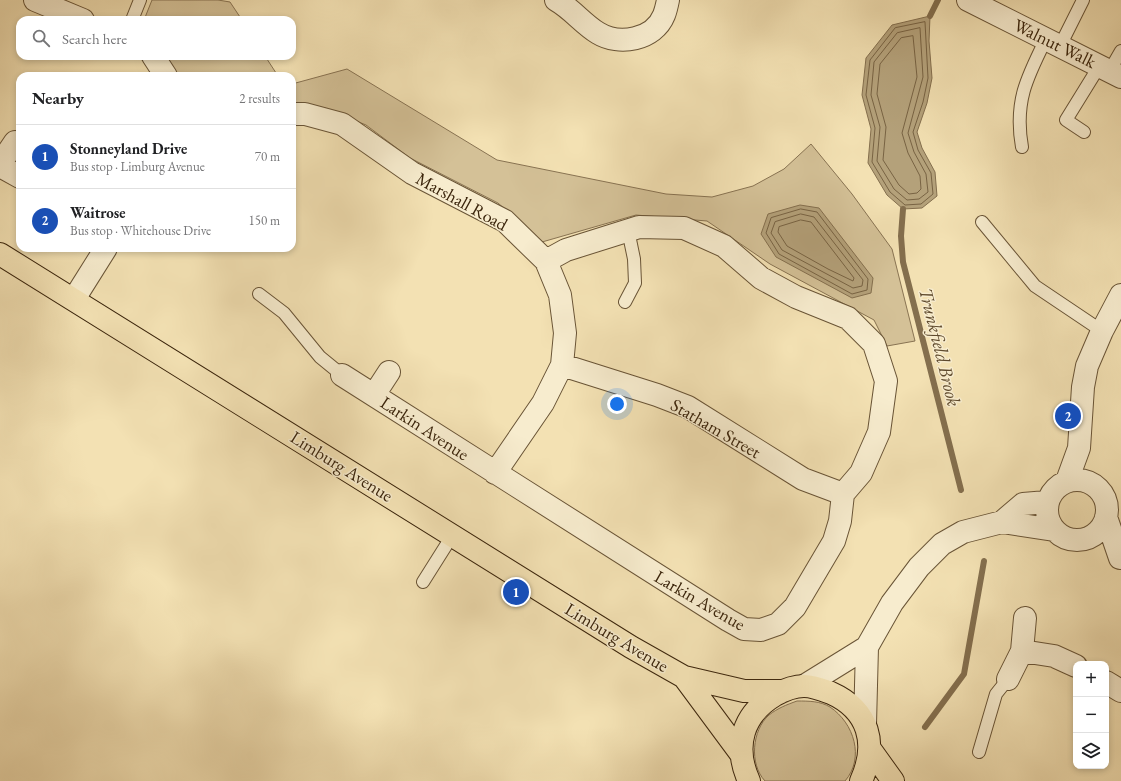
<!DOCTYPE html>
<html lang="en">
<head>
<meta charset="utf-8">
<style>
	body { margin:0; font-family:"EB Garamond",serif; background:#f2f2f2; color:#202124 }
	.controls { position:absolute; right:12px; bottom:12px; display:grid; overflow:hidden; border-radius:8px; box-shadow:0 2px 6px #0003 }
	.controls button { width:36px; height:36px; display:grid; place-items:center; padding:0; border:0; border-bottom:1px solid #e0e0e0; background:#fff; color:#202124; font:20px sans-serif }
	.you { position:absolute; left:617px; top:404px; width:14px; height:14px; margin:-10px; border:3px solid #fff; border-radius:50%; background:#1a73e8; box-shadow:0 0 0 6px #1a73e833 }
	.badge { display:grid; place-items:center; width:26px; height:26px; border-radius:50%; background:#7c3aed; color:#fff; font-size:13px; font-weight:700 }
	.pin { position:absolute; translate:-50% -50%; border:2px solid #fff; box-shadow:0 1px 4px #0006 }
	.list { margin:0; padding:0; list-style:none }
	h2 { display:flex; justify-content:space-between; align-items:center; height:52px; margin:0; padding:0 16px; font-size:17px }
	h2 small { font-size:13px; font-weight:400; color:#757577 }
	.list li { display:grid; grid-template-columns:26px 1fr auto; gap:12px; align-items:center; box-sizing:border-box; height:64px; padding:0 16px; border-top:1px solid #e0e0e0 }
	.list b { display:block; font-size:15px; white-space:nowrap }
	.list p { margin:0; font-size:13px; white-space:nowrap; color:#757577 }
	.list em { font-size:13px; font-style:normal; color:#757577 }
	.icon { flex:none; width:22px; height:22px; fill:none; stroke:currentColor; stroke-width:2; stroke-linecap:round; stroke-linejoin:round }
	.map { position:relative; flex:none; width:1121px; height:781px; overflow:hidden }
	.search { position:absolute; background:#fff; box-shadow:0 2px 6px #0003; left:16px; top:16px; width:280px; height:44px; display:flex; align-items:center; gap:10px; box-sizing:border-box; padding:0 14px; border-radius:12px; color:#757577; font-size:15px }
	.panel { position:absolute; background:#fff; box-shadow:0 2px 6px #0003; left:16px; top:72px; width:280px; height:180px; border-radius:12px }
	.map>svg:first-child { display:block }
	.green { fill:#d4c197; stroke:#887352 }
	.water { fill:#b4a17a; stroke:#846f4e }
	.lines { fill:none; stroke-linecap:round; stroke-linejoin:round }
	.shore { stroke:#786343; stroke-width:1 }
	.stream { stroke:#846f4e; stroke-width:6 }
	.lane-casing { stroke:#695436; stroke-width:14 }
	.street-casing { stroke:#695436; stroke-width:24 }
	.primary-casing { stroke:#3b250c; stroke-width:24 }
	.lane { stroke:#f7ecce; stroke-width:12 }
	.street { stroke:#f7ecce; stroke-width:22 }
	.primary { stroke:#f3e1b3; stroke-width:22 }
	.labels { text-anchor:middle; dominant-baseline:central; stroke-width:3; stroke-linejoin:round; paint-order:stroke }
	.street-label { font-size:18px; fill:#3b250c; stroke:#f7ecce }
	.water-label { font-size:19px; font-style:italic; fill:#5f4a2d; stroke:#f7ecce }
</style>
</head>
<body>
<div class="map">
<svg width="1121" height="781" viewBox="0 0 1121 781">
	<rect width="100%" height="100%" fill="#f3e1b3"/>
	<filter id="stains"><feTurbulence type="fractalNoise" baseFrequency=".005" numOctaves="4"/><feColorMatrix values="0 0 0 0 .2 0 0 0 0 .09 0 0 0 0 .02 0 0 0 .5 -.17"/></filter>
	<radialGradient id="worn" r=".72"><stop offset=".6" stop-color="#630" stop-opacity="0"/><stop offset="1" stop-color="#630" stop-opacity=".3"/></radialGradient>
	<path class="green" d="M152 0H218L230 2 242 20H144Z
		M163 56H265L278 76H175Z
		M347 69 497 160 666 194 712 197 753 186 784 169 811 144 852 194 892 249 915 341 887 346 874 320 770 264 707 221 636 215 542 242 498 203 410 158 366 125 325 108 292 102V84Z
		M797 701C809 701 820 701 830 707 854 723 865 758 845 781H765C749 764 752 730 769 715 778 708 786 705 797 701Z"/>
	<path class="water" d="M930 16 929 41 932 78 927 103 917 132 922 148 935 172 937 196 922 208 903 209 887 195 868 163 871 129 862 95 866 58 892 25Z
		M800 205 819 208 873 278 871 293 852 298 776 257 761 234 768 214Z"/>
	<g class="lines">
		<path class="shore" d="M925 22 928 78 923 102 913 132 918 150 931 173 933 194 921 204 905 205 890 192 872 162 875 128 866 95 870 60 895 28Z
			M920 28 923 77 908 133 914 152 926 174 928 192 919 199 907 200 894 189 877 161 880 127 871 95 874 62 897 33Z
			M913 36 917 77 902 133 908 153 920 176 921 189 917 193 909 194 899 185 883 160 886 127 877 94 880 64 901 38Z
			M801 209 817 212 868 279 867 290 852 294 779 254 766 233 771 218Z
			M801 214 814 217 863 280 862 286 853 288 782 250 771 233 775 222Z
			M801 220 811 222 854 278 853 281 828 269 787 246 778 232 779 227Z"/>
		<path class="stream" d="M930 16 938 0
			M903 209 901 236 903 262 961 490
			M925 727 964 674 984 561"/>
		<defs>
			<path id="lane" d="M132 20 140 0
				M1060 46 1083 0
				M1110 70 1121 51
				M1084 132 1066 120 1100 65
				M1022 147C1014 102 1027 77 1046 39
				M982 222 1035 286 1102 331
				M259 294 284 313 320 357 342 375
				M625 302 635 283 634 259 628 230
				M423 582 452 536
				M979 752 996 694 1008 679"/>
			<path id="street" d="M35 0 83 20
				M556 0C572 9 583 24 598 33 619 46 654 40 664 15 666 10 667 5 668 0
				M968 0 1121 77
				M153 56 166 76
				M292 114H305L342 124 412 173 505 221 546 261 560 295 565 333 562 365 543 403 495 473
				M0 164 15 142
				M0 166 20 177
				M74 299 106 248
				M562 365 657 395 688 407 803 479 843 494
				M342 375 728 620 744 629 761 630 778 624 795 607 834 541 840 521 843 494 861 473 879 432 886 381 874 344 848 318 796 297 761 278 724 246 684 228 639 227 566 250 546 261
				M374 395 389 372
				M1047 510a30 30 0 1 1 60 0a30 30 0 1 1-60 0Z
				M1067 481 1079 448 1083 387 1087 366 1102 331 1121 295
				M1106 517 1120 558
				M1002 522 1023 504 1047 502
				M1022 651 1054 656 1076 666
				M1008 679 1022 651 1025 618
				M1106 682 1121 691
				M804 686 867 647
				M865 724 867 647 892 603 919 567 942 544 963 532 1002 522 1054 530"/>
			<path id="primary" d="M0 254 631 647 684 677 744 691H783
				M684 677 741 754
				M870 749 893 781
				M749 781C733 746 743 714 775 695 784 690 794 686 804 686 813 686 823 690 831 693 869 710 878 744 861 781"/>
		</defs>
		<use href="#lane" class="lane-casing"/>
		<use href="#street" class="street-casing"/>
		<use href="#primary" class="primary-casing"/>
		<use href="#lane" class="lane"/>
		<use href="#street" class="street"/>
		<use href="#primary" class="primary"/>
	</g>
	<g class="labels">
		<g class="street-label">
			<text transform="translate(1055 43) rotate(26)">Walnut Walk</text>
			<text transform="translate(462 201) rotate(29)">Marshall Road</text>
			<text transform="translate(425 428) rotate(33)">Larkin Avenue</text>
			<text transform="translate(716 428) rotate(30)">Statham Street</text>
			<text transform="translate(342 466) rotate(32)">Limburg Avenue</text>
			<text transform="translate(700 600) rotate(30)">Larkin Avenue</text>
			<text transform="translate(617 637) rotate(31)">Limburg Avenue</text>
		</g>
		<g class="water-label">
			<text transform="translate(940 347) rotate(76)">Trunkfield Brook</text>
		</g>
	</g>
	<rect width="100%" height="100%" filter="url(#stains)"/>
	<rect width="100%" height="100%" fill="url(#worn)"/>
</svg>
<div class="controls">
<button>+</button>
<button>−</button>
<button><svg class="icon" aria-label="layers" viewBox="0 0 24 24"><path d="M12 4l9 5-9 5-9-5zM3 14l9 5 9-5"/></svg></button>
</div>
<div class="you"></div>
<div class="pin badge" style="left:516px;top:592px;background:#1a4fb4">1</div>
<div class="pin badge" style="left:1068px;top:416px;background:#1a4fb4">2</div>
<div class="search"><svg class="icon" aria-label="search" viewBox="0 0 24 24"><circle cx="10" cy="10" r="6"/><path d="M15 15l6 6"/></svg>Search here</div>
<section class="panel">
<h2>Nearby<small>2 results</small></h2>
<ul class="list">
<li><span class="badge" style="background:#1a4fb4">1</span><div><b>Stonneyland Drive</b><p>Bus stop · Limburg Avenue</p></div><em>70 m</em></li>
<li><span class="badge" style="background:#1a4fb4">2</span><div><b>Waitrose</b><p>Bus stop · Whitehouse Drive</p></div><em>150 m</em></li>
</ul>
</section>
</div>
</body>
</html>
